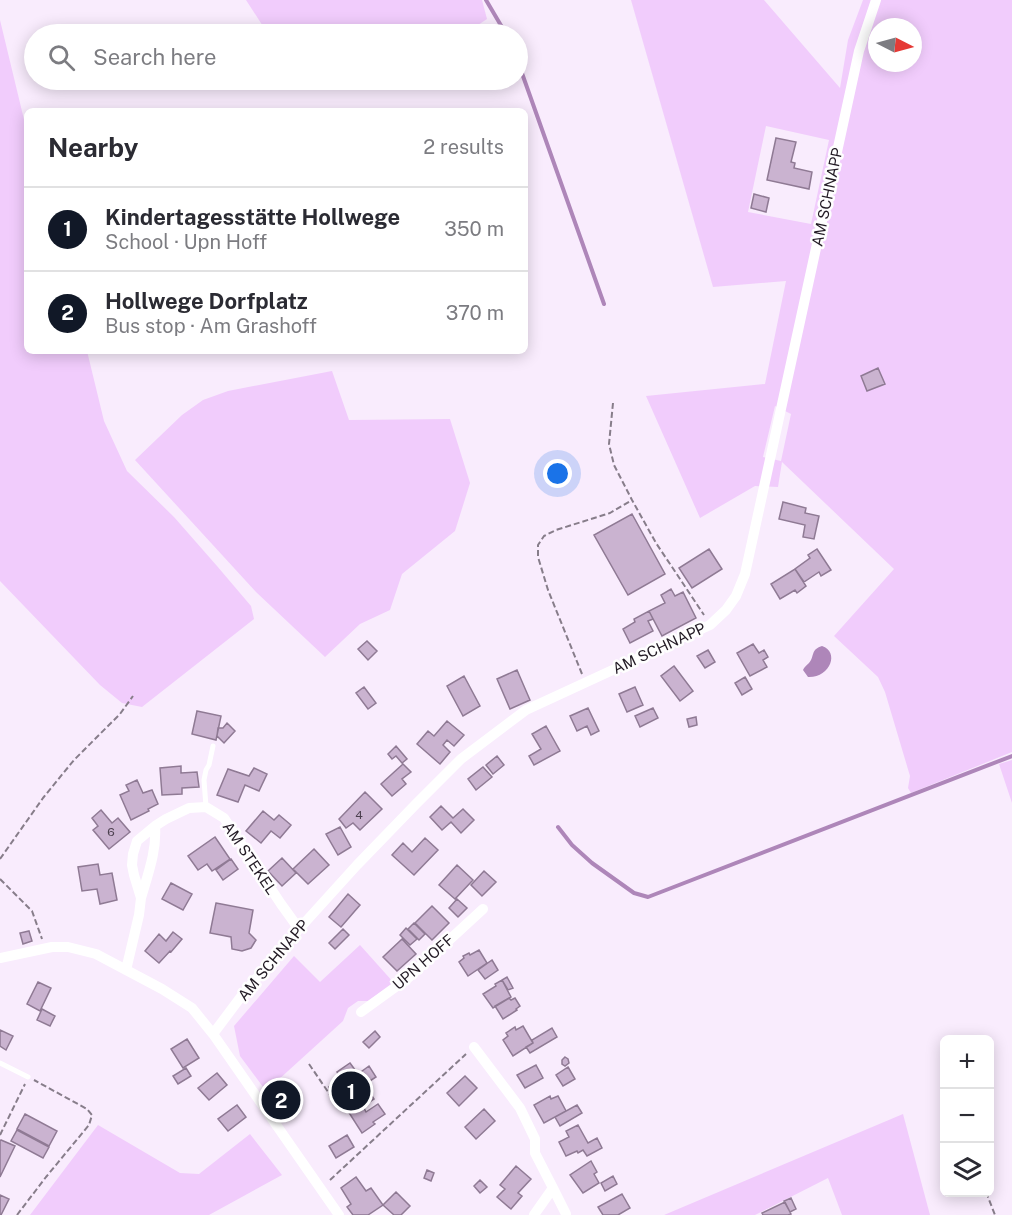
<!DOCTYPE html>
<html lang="en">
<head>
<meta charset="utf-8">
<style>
	body { margin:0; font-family:"Public Sans",sans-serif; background:#f7f7f7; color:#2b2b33 }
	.controls { position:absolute; right:18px; bottom:18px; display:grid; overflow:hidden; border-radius:9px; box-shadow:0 3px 15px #0003 }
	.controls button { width:54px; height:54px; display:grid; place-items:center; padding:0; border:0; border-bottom:2px solid #e1e1e2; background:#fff; color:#2b2b33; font:30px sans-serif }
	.compass { position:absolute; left:868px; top:18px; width:54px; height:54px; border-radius:50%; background:#fff; box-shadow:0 3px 15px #0003; rotate:96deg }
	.you { position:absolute; left:558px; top:474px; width:21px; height:21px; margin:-15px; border:4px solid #fff; border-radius:50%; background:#1a73e8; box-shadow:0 0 0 9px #1a73e833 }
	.badge { display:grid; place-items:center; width:39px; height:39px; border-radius:50%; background:#111827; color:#fff; font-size:20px; font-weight:700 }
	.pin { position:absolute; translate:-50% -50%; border:3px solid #fff; box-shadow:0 2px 6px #0006 }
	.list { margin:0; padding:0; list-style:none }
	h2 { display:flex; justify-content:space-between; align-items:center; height:78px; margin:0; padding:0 24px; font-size:26px }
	h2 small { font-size:20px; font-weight:400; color:#7c7c81 }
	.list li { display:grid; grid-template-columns:39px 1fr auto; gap:18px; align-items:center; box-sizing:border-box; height:84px; padding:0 24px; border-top:2px solid #e1e1e2 }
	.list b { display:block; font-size:22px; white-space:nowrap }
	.list p { margin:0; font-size:20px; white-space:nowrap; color:#7c7c81 }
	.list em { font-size:20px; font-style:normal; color:#7c7c81 }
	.icon { flex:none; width:33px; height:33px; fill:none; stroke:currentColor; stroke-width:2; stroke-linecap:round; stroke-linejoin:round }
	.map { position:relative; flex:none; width:1012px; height:1215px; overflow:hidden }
	.search { position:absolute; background:#fff; box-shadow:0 3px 15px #0003; left:24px; top:24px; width:504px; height:66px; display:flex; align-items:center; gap:15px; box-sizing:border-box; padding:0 21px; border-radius:33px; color:#7c7c81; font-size:22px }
	.panel { position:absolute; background:#fff; box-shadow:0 3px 15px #0003; left:24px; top:108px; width:504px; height:246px; border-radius:9px }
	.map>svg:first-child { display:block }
	.green { fill:#f1ccfc; fill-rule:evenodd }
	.water { fill:#ae86b9 }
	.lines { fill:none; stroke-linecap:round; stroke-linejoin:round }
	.stream { stroke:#ae86b9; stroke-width:4 }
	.building { fill:#cab3d0; stroke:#8f7a94; stroke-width:1.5 }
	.path { stroke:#877d8a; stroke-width:2; stroke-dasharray:6 3; stroke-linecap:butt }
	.lane { stroke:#fff; stroke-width:5 }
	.street { stroke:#fff; stroke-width:10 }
	.labels { text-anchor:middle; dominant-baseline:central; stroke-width:5; stroke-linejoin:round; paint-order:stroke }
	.number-label { font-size:12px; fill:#4c404f }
	.street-label { font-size:15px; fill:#221a24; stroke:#fefefe }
</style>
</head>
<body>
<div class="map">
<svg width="1012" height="1215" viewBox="0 0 1012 1215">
	<rect width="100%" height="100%" fill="#f9ecfd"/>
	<path class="green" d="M246 0H482L487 19 475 27 454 34H268Z
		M631 0H764L840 88 848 40 863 0H1012V752L911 793 908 788 910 776 885 692 878 677 834 636 894 569 782 462 778 487 755 486 700 518 646 396 765 384 786 281 713 287ZM877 27H913V63H877ZM766 126 829 140 811 224 748 212ZM775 406 791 414 781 461 763 457Z
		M0 20 27 132V351H87L104 421 127 471 174 517 217 566 251 606 254 619 142 707 122 703 100 685 0 581Z
		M332 371 349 420 450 419 470 483 455 531 402 574 390 610 360 624 325 657 256 592 135 460 182 415 203 400 228 391Z
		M1012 760V803L999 764Z
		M360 945 394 983 368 1001H358L348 1008 343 1021 266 1091 240 1056 234 1026 294 956 320 982Z
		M903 1114 930 1215H842L828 1178 755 1215H664Z
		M98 1125 180 1173 199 1174 250 1134 282 1175 209 1215H30Z"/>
	<path class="water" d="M822 646C840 652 830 678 808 677L803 670C804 667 807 665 809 663 815 656 810 650 822 646Z"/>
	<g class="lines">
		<path class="stream" d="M486 0 506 34
			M518 62 604 304
			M558 827 572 845 592 863 634 893 648 897 1012 756"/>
	</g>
	<path class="building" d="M776 138 796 142 791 162 795 163 794 168 812 172 809 189 767 180Z
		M754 194 769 198 766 212 751 208Z
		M878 368 885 384 867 391 861 376Z
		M783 502 806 508 805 513 819 516 814 539 803 537 805 525 779 519Z
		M632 514 665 574 628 595 594 535Z
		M709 549 722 569 692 588 679 568Z
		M817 549 831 570 821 576 819 572 804 582 795 569 810 558 808 555Z
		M795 569 806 586 797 593 795 590 780 599 771 584Z
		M671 589 675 596 683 592 696 618 662 636 649 611 665 603 661 595Z
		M649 611 653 619 648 621 653 631 630 643 623 629 635 622 634 619Z
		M367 641 377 651 368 660 358 649Z
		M753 644 759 653 764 650 768 657 763 660 767 667 750 676 737 653Z
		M708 650 715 662 705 668 697 656Z
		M674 666 693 691 680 701 661 676Z
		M517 670 530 700 510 709 497 679Z
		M464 676 480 706 463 716 447 686Z
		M745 677 752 689 742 695 735 683Z
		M364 687 376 703 368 709 356 693Z
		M635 687 643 705 627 712 619 694Z
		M588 708 599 731 591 735 587 726 577 731 570 716Z
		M653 708 658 718 640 727 635 716Z
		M197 711 221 716 216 740 192 734Z
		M696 717 697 725 689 727 687 719Z
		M447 721 464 735 454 746 447 740 443 745 450 752 440 764 417 744 428 731 434 736Z
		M227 723 235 731 224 743 217 736 218 728H223Z
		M546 726 560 751 534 765 529 756 541 749 532 734Z
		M396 746 407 759 402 763 396 756 392 759 388 754Z
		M497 756 504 765 493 774 486 765Z
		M403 764 411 772 402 779 406 784 392 796 381 784Z
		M181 766V773L197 772 199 787 182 788V794L162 795 160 768Z
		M483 767 492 777 476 790 468 779Z
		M254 768 267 774 259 791 245 785 238 802 217 795 228 769 249 776Z
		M137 780 143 793 152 790 158 804 148 809 149 811 131 820 120 795 129 791 126 785Z
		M365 792 382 809 360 830 353 823 346 828 339 819Z
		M441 806 453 818 463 809 474 820 461 833 451 822 442 830 430 817Z
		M101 810 112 823 118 818 130 832 109 849 93 830 98 826 92 818Z
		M263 811 274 820 279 815 291 825 280 838 271 831 261 843 246 831Z
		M340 827 351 847 338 855 326 834Z
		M215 837 230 859 212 871 207 864 198 870 188 856Z
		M425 838 438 850 414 875 392 855 403 843 412 852Z
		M314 849 329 865 308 884 293 869Z
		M282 858 296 873 282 886 268 871Z
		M231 859 238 869 223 880 216 870Z
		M98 864 100 875 112 873 117 900 100 904 97 889 82 891 78 867Z
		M457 865 473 880 455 899 439 885Z
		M484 871 496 882 482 896 471 885Z
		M171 883 192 894 183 910 162 899Z
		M348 894 360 905 341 927 329 917Z
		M457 899 467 908 458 917 449 908Z
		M216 903 253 910 249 933 256 940 251 948 242 951 232 949 231 937 210 933Z
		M432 906 449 923 432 940 415 923Z
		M414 923 425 934 419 940 408 929Z
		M406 928 417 939 410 945 400 935Z
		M343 929 349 935 335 949 329 943Z
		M29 931 32 941 23 944 20 933Z
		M173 932 182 939 171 952 170 951 159 963 145 951 159 934 166 941Z
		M402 939 416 954 397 971 383 957Z
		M479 950 487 963 468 976 459 962 464 958 463 956 469 953 470 955Z
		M492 960 498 970 485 979 478 970Z
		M507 977 513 988 508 990 502 980Z
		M502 980 511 997 493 1008 483 994 496 986 495 984Z
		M38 982 51 988 40 1011 27 1004Z
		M509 998 511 1000 515 998 520 1006 516 1009 517 1010 503 1019 495 1006Z
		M42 1009 55 1016 50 1026 37 1020Z
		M523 1026 533 1043 513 1056 503 1040 508 1036 506 1033 515 1027 516 1030Z
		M552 1028 557 1037 530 1053 526 1047 533 1043 532 1040Z
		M0 1030 13 1036 6 1050 0 1046Z
		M375 1031 380 1037 369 1048 363 1042Z
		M187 1039 199 1058 183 1068 171 1049Z
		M565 1057 568 1059 569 1063 565 1066 562 1064V1060Z
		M350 1063 358 1074 369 1066 376 1077 359 1088 361 1091 367 1088 374 1099 363 1106 366 1112 378 1104 385 1114 373 1122 375 1124 362 1133 339 1097 336 1098 329 1087 341 1078 337 1072Z
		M536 1065 543 1078 525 1088 517 1075Z
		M568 1067 575 1079 563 1086 556 1075Z
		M186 1068 191 1076 178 1084 173 1076Z
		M217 1073 227 1085 209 1100 198 1088Z
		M465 1076 477 1088 459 1106 447 1093Z
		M550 1096 551 1099 558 1096 566 1111 544 1123 534 1105Z
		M237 1105 246 1117 228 1131 218 1119Z
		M577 1105 582 1113 560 1126 555 1117Z
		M484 1109 495 1121 476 1139 465 1127Z
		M25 1114 57 1131 49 1146 17 1129Z
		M578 1125 588 1143 597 1138 602 1148 587 1156 583 1150 578 1153 577 1151 566 1156 559 1142 569 1137 566 1131Z
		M17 1130 49 1147 43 1158 11 1141Z
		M347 1135 354 1147 336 1158 329 1146Z
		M1 1140 15 1146 0 1177V1141Z
		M591 1161 597 1172 594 1174 599 1183 583 1193 570 1175Z
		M516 1166 531 1179 518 1193 522 1196 511 1209 497 1197 505 1189 500 1185Z
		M427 1170 434 1173 431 1181 424 1178Z
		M613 1176 617 1184 605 1191 601 1183Z
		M356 1177 366 1191 371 1188 383 1205 368 1215H353L347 1207 351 1204 341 1188Z
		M480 1180 487 1187 480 1193 474 1186Z
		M396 1192 410 1206 401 1215H394L383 1205Z
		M622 1194 630 1208 618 1215H603L598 1207Z
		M0 1195 9 1199 1 1215H0Z
		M791 1198 796 1209 790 1212 784 1201Z
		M785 1202 791 1214 788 1215H763L762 1213Z"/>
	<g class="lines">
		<path class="path" d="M613 403 609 444 614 465 632 500 656 543 704 615
			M582 674 548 590 538 557V545L544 536 556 530 610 513 632 500
			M0 859 43 798 74 760 120 714 133 696
			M0 879 32 911 42 939
			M309 1064 339 1108
			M0 1135 25 1084
			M330 1180 466 1054
			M986 1192 995 1215
			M17 1215 46 1177 89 1125 92 1115 87 1109 34 1080"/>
		<path class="lane" d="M206 807 204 780 206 770 209 765 213 746
			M0 1063 28 1077"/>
		<path class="street" d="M141 898C148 874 157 850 155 826
			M0 958 52 947H68L96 954 162 989 192 1008 213 1034 339 1215
			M126 970 139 915 141 898 134 875 132 865 133 854 137 841 155 826 166 819 189 808 206 807 224 818 281 904 299 929
			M361 1012 408 978 483 909
			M213 1034 243 994 299 929 357 865 416 804 461 759 526 710 710 625 726 610 736 596 745 574 859 51 876 0
			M474 1047 520 1108 535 1139V1153L553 1188 534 1215
			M553 1188 566 1214"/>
	</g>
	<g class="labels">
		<g class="number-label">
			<text x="359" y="815">4</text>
			<text x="111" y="832">6</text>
		</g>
		<g class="street-label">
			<text transform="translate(827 197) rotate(-78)">AM SCHNAPP</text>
			<text transform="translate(659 648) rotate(-25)">AM SCHNAPP</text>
			<text transform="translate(250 858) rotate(56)">AM STEKEL</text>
			<text transform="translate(273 960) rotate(-50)">AM SCHNAPP</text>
			<text transform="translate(423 962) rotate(-41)">UPN HOFF</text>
		</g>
	</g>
</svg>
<div class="controls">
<button>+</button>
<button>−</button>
<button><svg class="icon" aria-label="layers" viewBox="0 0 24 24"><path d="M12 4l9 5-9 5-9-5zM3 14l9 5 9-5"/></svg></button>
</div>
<svg class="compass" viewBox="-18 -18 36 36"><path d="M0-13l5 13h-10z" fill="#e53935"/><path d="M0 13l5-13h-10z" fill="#7c7c81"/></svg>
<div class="you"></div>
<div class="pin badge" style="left:351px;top:1091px">1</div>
<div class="pin badge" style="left:281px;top:1100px">2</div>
<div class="search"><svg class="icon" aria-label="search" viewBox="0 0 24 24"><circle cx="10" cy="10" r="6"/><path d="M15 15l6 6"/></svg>Search here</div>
<section class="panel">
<h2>Nearby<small>2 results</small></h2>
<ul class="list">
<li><span class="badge">1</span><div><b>Kindertagesstätte Hollwege</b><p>School · Upn Hoff</p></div><em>350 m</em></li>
<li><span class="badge">2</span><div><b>Hollwege Dorfplatz</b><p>Bus stop · Am Grashoff</p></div><em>370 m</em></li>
</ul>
</section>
</div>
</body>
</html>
